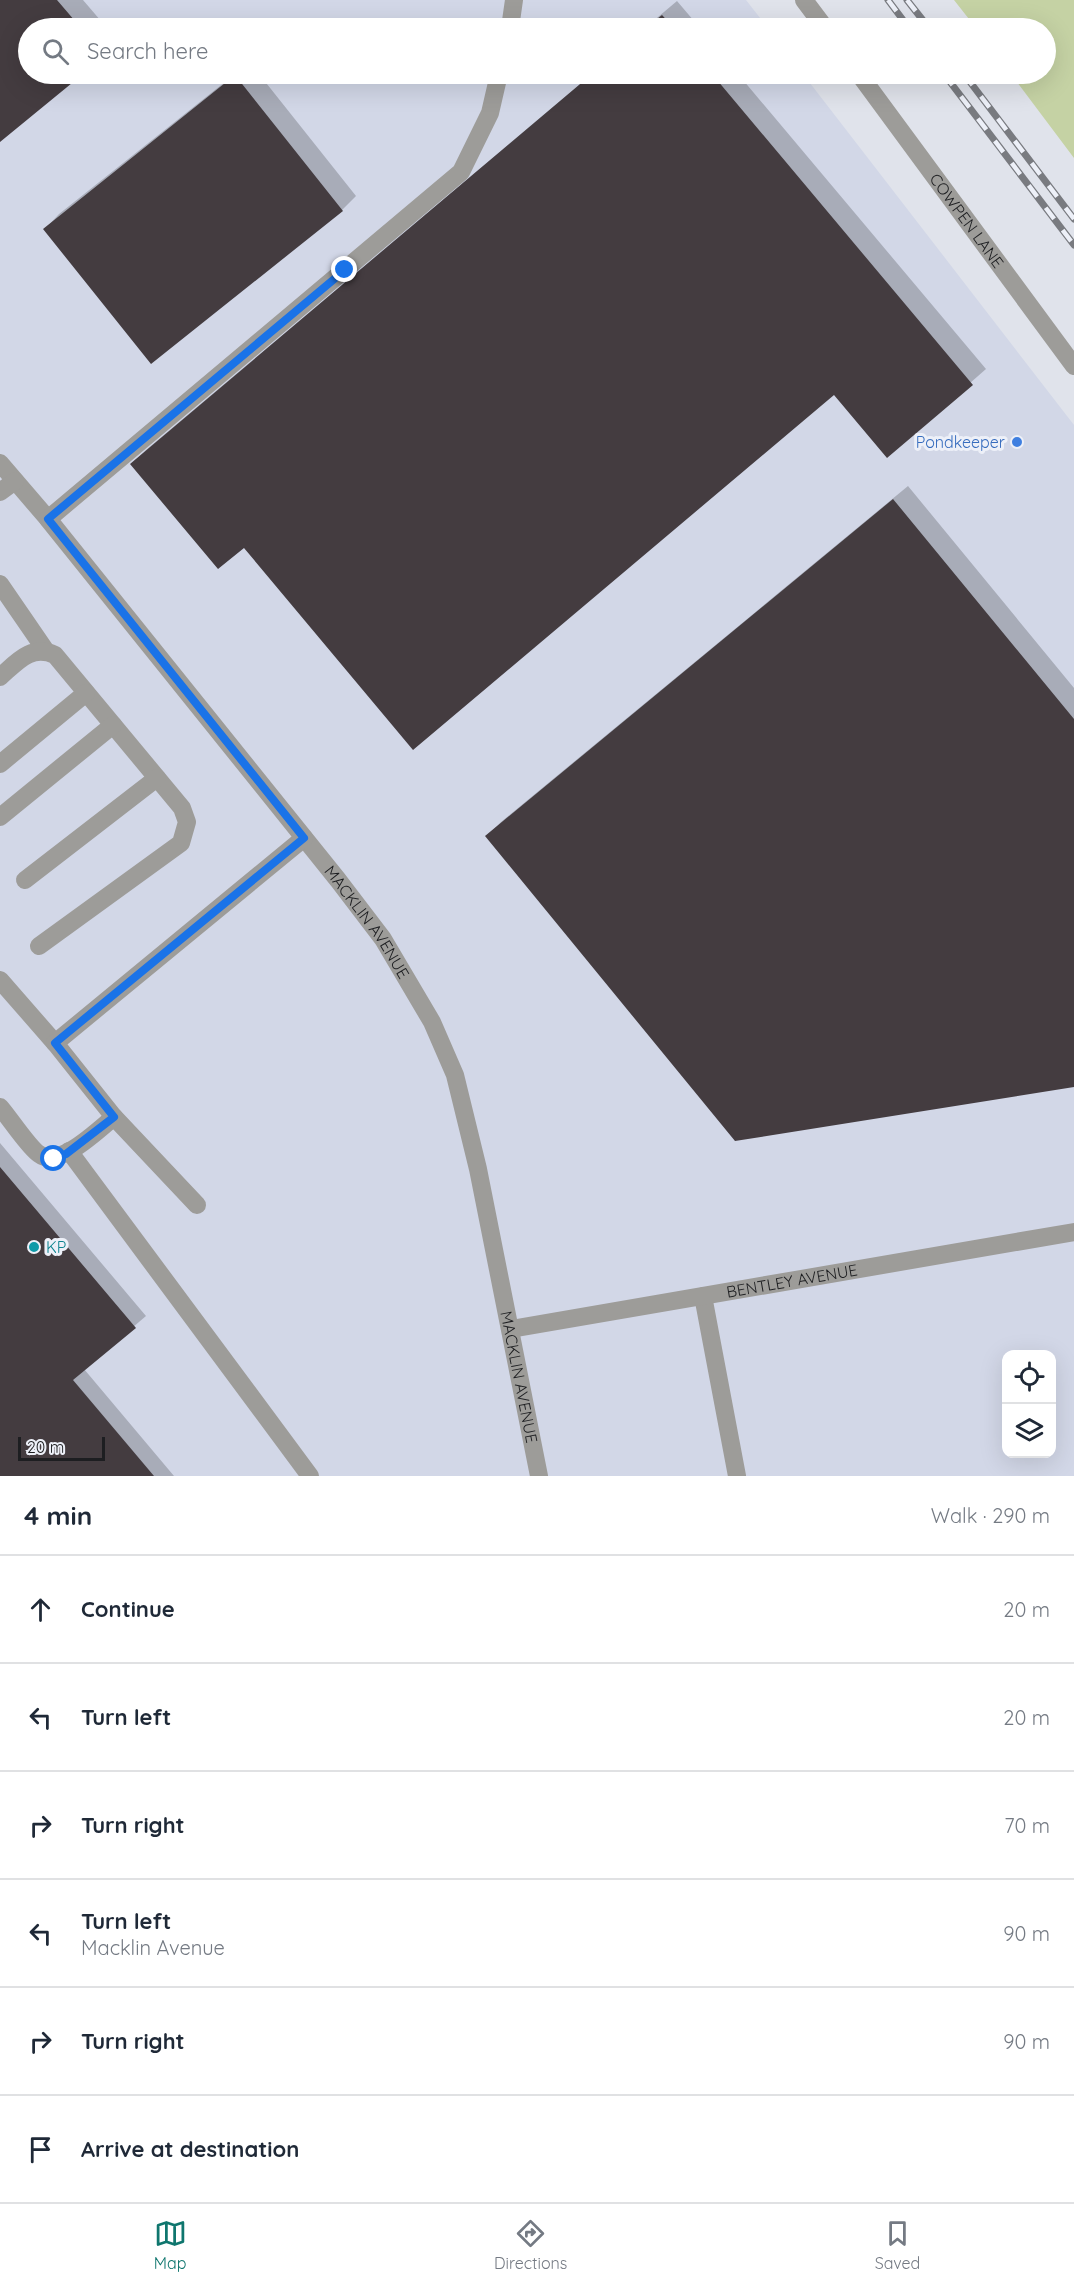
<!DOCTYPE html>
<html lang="en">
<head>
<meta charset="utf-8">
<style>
	body { margin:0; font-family:Quicksand,sans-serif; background:#f2f2f3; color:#1f2937 }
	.controls { position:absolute; right:18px; bottom:18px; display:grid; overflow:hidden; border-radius:12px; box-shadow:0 6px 24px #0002 }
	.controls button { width:54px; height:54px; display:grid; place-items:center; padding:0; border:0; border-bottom:2px solid #e0e1e3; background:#fff; color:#1f2937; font:30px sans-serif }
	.scale { position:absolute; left:18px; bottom:15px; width:87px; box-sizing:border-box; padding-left:6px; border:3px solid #1d1e21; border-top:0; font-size:16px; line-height:21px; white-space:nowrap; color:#1d1e21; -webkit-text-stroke:4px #edf0f8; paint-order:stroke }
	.stop { position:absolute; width:18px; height:18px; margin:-14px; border:4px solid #1a73e8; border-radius:50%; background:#fff }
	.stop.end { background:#1a73e8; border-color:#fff; box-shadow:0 2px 6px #0008 }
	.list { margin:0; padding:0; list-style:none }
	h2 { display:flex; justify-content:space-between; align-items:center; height:78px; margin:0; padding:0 24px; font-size:26px }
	h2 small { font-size:20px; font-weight:400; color:#747a83 }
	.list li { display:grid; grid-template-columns:39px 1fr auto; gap:18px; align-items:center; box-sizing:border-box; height:108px; padding:0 24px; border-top:2px solid #e0e1e3 }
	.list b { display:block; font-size:22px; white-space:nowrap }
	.list p { margin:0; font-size:20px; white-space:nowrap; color:#747a83 }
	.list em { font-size:20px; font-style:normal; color:#747a83 }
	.icon { flex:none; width:33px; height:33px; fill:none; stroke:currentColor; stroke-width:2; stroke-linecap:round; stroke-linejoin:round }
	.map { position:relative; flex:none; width:1074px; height:1476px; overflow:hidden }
	.search { position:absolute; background:#fff; box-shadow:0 6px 24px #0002; left:18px; right:18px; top:18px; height:66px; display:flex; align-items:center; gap:15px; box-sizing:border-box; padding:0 21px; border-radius:33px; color:#747a83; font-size:22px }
	.sheet { height:726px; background:#fff }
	nav { display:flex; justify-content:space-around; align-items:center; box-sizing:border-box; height:84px; border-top:2px solid #e0e1e3; background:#fff; font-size:16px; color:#747a83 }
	nav a { display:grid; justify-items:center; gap:3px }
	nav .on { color:#0f766e }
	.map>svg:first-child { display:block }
	.built { fill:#d2d7e7; fill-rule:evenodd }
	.green { fill:#c5d2a4 }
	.shadow { fill:#0003 }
	.building { fill:#443c40 }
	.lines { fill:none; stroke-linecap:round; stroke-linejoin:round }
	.minor { stroke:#9d9c99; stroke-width:18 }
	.rail-casing { stroke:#797b80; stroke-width:7 }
	.rail { stroke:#edf0f8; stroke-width:4.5; stroke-dasharray:14; stroke-linecap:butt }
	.route { stroke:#1a73e8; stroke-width:8 }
	.shop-dot { fill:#3f7fe0; stroke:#edf0f8; stroke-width:2 }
	.culture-dot { fill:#0f9aa8; stroke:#edf0f8; stroke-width:2 }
	.labels { text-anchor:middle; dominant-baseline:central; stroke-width:6; stroke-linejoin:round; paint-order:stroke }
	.street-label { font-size:16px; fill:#1d1e21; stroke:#edf0f8 }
	.shop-label { font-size:16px; fill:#366cbe; stroke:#edf0f8; text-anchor:end }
	.culture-label { font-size:16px; fill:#0d838f; stroke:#edf0f8; text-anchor:start }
</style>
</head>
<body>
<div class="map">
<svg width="1074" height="1476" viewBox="0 0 1074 1476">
	<rect width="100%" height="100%" fill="#e0e3eb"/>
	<path class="built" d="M0 0H746L768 28H28V74H803L1074 425V1476H0ZM1006 1354H1052V1454H1006Z"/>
	<path class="green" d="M954 0H1074V158L1011 74H1046V28H976Z"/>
	<path class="shadow" d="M0 0H83L107 28H28V74H81L0 140Z
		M677 1 700 28H645Z
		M235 74H259L356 196 342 210 45 229 59 214Z
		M592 74H738L986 369 887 456 834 393 244 546 132 464 146 450Z
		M908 486 1074 688V1086L487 836 501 822Z
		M0 1143 146 1316 84 1369 174 1476H0Z"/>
	<path class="building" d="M0 0H57L81 28H28V74H83L0 142Z
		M662 15 674 28H646Z
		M592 74H712L973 385 887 458 834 395 413 750 244 548 218 569 130 464Z
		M235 75 343 211 151 364 43 229Z
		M893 499 1074 719V1087L735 1141 485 836Z
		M0 1167 136 1328 73 1380 154 1476H0Z"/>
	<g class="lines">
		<g class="minor">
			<path d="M804 0 825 28"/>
			<path d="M510 28 514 0"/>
			<path id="s1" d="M859 74 1074 366"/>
			<path id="s2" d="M0 463 48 519 338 880 383 939 432 1022 455 1075 478 1169 539 1476"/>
			<path d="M0 492 15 481"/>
			<path d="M48 519 461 172 490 113 499 74"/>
			<path d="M0 584 46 651"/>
			<path d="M0 677C17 662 31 644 55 655L182 808 187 822 181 843 39 946"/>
			<path d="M0 764 86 693"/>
			<path d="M0 817 113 725"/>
			<path d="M25 880 157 778"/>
			<path d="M0 980 55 1043 304 838"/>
			<path d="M0 1107C9 1117 29 1148 39 1154 59 1169 98 1130 114 1117L55 1043"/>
			<path d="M114 1117 197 1205"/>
			<path d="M69 1151 310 1476"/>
			<path d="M703 1296 737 1476"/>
			<path id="s3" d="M511 1329 1074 1232"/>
		</g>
		<defs>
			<path id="rail" d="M888 0 909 28
				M907 0 929 28
				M944 74 1074 245
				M964 74 1074 219"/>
		</defs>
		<use href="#rail" class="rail-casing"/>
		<use href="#rail" class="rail"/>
	</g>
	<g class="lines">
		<path class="route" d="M54 1159 66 1154 114 1117 55 1043 304 838 48 519 345 270"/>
	</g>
	<circle class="shop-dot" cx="1017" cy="442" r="6"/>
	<circle class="culture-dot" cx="34" cy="1247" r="6"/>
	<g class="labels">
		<g class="street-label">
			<text stroke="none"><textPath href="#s1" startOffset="182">COWPEN LANE</textPath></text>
			<text stroke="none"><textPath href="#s2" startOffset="588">MACKLIN AVENUE</textPath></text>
			<text stroke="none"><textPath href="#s3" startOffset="285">BENTLEY AVENUE</textPath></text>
			<text stroke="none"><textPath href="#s2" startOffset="1074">MACKLIN AVENUE</textPath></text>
		</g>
		<g class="shop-label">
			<text x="1005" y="442">Pondkeeper</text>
		</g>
		<g class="culture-label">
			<text x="46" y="1247">KP</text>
		</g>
	</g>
</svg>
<div class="controls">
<button><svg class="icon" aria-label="locate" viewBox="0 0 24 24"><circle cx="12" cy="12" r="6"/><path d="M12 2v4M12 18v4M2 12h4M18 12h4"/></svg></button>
<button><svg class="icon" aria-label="layers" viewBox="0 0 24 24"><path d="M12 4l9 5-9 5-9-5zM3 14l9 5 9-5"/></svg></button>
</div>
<div class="scale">20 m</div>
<div class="stop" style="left:54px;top:1159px"></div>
<div class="stop end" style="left:345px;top:270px"></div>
<div class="search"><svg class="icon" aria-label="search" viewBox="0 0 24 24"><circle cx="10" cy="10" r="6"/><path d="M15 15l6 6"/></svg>Search here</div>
</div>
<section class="sheet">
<h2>4 min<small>Walk · 290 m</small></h2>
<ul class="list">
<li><svg class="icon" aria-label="ahead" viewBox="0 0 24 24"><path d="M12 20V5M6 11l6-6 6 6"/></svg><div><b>Continue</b></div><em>20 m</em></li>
<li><svg class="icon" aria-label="left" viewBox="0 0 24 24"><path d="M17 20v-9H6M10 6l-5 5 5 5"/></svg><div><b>Turn left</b></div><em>20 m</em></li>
<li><svg class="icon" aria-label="right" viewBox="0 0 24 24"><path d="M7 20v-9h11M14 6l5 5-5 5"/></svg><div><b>Turn right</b></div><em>70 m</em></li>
<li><svg class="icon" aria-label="left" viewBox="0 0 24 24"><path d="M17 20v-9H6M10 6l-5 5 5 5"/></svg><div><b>Turn left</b><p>Macklin Avenue</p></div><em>90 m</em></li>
<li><svg class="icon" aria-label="right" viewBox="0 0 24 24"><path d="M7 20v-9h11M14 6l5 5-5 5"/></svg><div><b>Turn right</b></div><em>90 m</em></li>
<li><svg class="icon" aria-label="arrive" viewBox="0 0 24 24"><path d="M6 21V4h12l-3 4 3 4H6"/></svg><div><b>Arrive at destination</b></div></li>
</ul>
</section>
<nav>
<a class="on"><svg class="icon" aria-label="map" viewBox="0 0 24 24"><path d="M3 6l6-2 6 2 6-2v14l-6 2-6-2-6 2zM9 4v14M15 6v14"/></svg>Map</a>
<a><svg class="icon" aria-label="directions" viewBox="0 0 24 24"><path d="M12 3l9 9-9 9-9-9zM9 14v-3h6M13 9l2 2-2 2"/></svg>Directions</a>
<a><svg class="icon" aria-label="saved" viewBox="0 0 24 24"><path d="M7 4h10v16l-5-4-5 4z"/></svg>Saved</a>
</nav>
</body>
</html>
